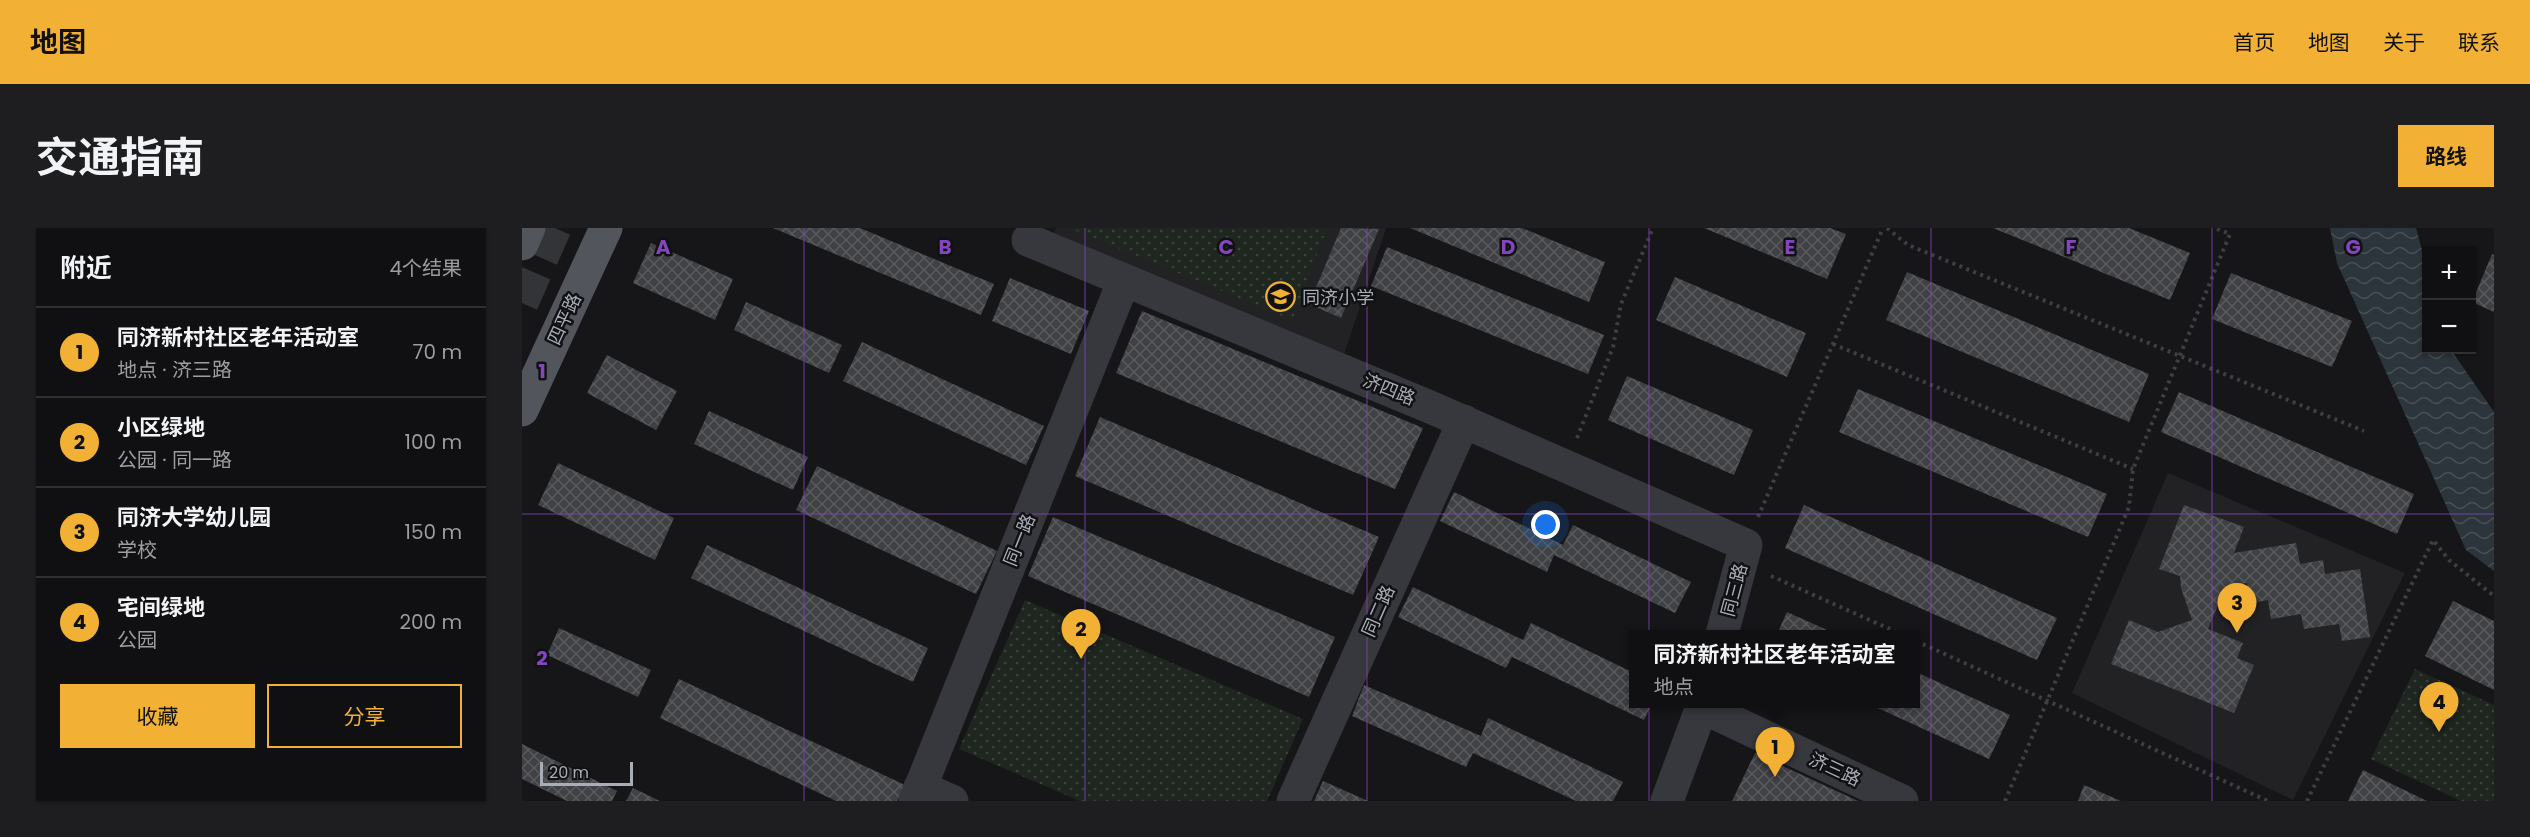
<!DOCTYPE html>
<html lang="zh">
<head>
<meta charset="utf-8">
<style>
	body { margin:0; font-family:Poppins,"Noto Sans SC",sans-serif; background:#1e1e20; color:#f1f3f6 }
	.controls { position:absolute; right:18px; top:18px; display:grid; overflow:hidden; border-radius:0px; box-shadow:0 2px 4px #0004 }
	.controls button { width:54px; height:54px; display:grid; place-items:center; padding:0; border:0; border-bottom:2px solid #303032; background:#101012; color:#f1f3f6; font:30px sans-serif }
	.scale { position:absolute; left:18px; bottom:15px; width:93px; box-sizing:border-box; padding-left:6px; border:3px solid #a8adb8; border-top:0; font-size:16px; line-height:21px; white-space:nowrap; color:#a8adb8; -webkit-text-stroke:4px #111113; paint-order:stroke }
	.you { position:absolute; left:1024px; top:297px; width:21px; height:21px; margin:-15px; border:4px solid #fff; border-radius:50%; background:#1a73e8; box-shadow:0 0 0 9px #1a73e833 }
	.badge { display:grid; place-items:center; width:39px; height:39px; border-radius:50%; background:#f2b134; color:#111; font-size:20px; font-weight:700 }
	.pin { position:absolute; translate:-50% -50px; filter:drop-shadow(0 2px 3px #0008) }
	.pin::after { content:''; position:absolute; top:32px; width:21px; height:18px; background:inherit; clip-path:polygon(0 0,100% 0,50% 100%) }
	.popup { position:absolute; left:1107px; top:402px; width:291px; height:78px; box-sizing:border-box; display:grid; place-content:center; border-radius:0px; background:#101012; filter:drop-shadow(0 2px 4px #0005); font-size:20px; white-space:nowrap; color:#9c9d9f }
	.popup b { font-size:22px; color:#f1f3f6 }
	.popup::after { content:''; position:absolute; left:50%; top:100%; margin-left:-12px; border:12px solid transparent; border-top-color:#101012 }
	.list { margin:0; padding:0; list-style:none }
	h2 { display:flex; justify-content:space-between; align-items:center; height:78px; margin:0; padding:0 24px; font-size:26px }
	h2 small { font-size:20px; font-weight:400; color:#9c9d9f }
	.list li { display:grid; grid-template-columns:39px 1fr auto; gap:18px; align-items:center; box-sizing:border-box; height:90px; padding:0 24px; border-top:2px solid #303032 }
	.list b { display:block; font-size:22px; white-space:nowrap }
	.list p { margin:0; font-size:20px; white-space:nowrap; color:#9c9d9f }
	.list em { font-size:20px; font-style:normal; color:#9c9d9f }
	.actions { display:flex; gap:12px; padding:18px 24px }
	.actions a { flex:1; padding:14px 0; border:2px solid #f2b134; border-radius:0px; text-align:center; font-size:21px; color:#f2b134 }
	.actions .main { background:#f2b134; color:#111 }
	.map { position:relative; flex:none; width:1972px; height:573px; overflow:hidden; border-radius:0px }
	header { display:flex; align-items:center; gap:36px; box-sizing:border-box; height:84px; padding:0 30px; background:#f2b134; color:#111 }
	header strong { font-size:28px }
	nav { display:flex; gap:33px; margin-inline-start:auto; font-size:21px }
	.intro { display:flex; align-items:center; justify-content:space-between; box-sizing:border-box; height:144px; padding:0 36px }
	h1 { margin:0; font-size:42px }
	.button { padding:15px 27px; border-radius:0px; background:#f2b134; color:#111; font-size:21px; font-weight:700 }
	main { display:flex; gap:36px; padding:0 36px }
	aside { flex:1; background:#101012; border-radius:0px; box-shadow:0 2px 4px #0004 }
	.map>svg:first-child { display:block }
	.built { fill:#222225 }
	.park { fill:url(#park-dots) }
	.water { fill:url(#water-waves) }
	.building { fill:url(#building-cross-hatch) }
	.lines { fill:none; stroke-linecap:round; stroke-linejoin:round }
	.primary-tunnel { stroke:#333438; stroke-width:33; stroke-dasharray:33 16; stroke-linecap:butt }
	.path { stroke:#3d3f44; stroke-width:4; stroke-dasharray:3 4.5; stroke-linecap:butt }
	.street { stroke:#37383d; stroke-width:33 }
	.primary { stroke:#53555c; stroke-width:33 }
	.grid { fill:none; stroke:#8446be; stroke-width:1.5; stroke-opacity:0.55 }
	.labels { text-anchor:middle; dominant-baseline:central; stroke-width:5; stroke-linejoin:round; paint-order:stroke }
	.poi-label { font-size:18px; fill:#a8adb8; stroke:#111113; text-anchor:start }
	.street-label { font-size:18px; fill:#a8adb8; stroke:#111113 }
	.grid-label { font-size:20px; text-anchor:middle; font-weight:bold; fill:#8446be; stroke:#111113; stroke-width:5; stroke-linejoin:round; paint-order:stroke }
</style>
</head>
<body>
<header>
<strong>地图</strong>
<nav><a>首页</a><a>地图</a><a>关于</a><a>联系</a></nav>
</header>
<div class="intro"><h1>交通指南</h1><a class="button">路线</a></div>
<main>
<aside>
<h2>附近<small>4个结果</small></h2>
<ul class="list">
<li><span class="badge">1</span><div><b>同济新村社区老年活动室</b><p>地点 · 济三路</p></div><em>70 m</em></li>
<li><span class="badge">2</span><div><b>小区绿地</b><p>公园 · 同一路</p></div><em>100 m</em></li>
<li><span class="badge">3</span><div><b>同济大学幼儿园</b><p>学校</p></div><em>150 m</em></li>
<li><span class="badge">4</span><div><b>宅间绿地</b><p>公园</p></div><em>200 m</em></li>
</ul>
<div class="actions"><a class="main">收藏</a><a>分享</a></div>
</aside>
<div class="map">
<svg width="1972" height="573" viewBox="0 0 1972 573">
	<defs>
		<pattern id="park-dots" width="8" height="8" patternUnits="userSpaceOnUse" patternTransform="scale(1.5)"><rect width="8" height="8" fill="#1e261f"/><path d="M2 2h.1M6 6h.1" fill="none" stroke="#3c433d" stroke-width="1.8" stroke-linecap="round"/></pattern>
		<pattern id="water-waves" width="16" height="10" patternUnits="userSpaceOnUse" patternTransform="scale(1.5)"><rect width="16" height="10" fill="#2c353c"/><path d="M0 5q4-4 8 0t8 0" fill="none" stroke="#485056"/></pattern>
		<pattern id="building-cross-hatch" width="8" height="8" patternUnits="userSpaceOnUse" patternTransform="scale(1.5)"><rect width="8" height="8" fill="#404145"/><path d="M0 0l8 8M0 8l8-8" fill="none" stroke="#595a5e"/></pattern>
	</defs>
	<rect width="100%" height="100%" fill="#161618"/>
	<path class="built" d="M534 0H864L820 133 532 5Z
		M1646 245 1883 345 1771 572 1550 465Z"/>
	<path class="park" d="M548 0H805L770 92Z
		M503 372 781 491 745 573H558L437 521Z
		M1893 441 1972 477V573H1939L1849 531Z"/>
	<path class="water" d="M1808 0H1894L1904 37V122H1929L1972 184V343L1944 322 1815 35Z"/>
	<path class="building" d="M251 0H338L472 56 459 87Z
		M819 0 857 1 819 90 787 76Z
		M888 0H1000L1083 34 1067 74Z
		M1182 0H1308L1324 6 1305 51Z
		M1471 0H1607L1668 25 1648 72Z
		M129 15 211 51 193 92 111 55Z
		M865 19 1082 107 1066 146 849 58Z
		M1970 26 1972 27V84L1950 74Z
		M1385 44 1627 146 1607 194 1364 92Z
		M1709 45 1830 93 1810 139 1690 91Z
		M1153 49 1284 105 1265 149 1134 92Z
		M488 50 567 83 549 126 470 93Z
		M224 74 320 117 307 145 212 102Z
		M620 83 901 200 873 261 594 145Z
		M340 114 522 198 504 237 321 153Z
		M85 127 155 163 134 202 65 165Z
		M1105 148 1231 202 1212 247 1086 192Z
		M1336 161 1585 266 1566 309 1317 204Z
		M1657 164 1892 266 1875 306 1639 204Z
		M187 183 286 229 271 262 172 216Z
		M578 189 857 309 831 367 553 248Z
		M36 235 152 290 133 332 16 277Z
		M295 238 475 323 454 366 274 282Z
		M932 264 1041 317 1051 297 1169 354 1153 385 1032 327 1025 344 918 293Z
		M1282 277 1535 390 1515 432 1263 320Z
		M1662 277 1722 299 1712 325 1774 315 1778 336 1801 332 1803 346 1838 341 1848 409 1820 413 1817 396 1782 401 1779 386 1749 391 1746 372 1729 375 1725 355 1704 358 1686 401 1721 415 1715 430 1732 437 1712 485 1589 436 1607 392 1636 404 1670 392 1659 360 1658 348 1637 341Z
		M531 289 813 409 787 469 506 348Z
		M185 317 406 420 391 454 169 350Z
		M891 359 1001 412 1009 395 1112 445V476H1130L1122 492 990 429 984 440 876 389Z
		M1931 373 1972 393V462L1903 428Z
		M1265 384 1314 406H1255Z
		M37 400 129 442 116 469 25 427Z
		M1394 444 1488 487 1467 531 1347 476H1394Z
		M157 451 383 557 375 573H314L138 490Z
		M842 457 959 508 966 490 1101 554 1091 573H1054L951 525 944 539 830 488Z
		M0 516 95 563 90 573H45L0 551Z
		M1233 525 1336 573H1210Z
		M1841 542 1905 573H1826Z
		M801 553 846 573H792Z
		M1562 557 1599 573H1556Z
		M111 560 138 573H104Z"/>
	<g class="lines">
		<path class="primary-tunnel" d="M0 75 33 0"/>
		<path class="path" d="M1365 0 1386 17 1842 203
			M1311 116 1611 241
			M1055 210 1091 119 1099 76 1131 0
			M1236 289 1361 0
			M1249 348 1379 406
			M1394 413 1746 573
			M1483 573 1607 279 1611 241 1708 6 1693 0
			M1785 573 1911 312 1927 332 1972 368"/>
		<path class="street" d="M506 12 908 179 1224 317 1200 406
			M1180 479 1380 573
			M398 559 430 573
			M393 573 602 52
			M771 573 942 193
			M1145 573 1181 476"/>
		<path class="primary" d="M0 16 7 0
			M0 182 84 0"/>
	</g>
	<path class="grid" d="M282 0V573M563 0V573M845 0V573M1127 0V573M1409 0V573M1690 0V573M0 286H1972"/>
	<defs>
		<symbol id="school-ring" viewBox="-11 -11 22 22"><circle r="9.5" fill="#111113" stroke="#f2b134" stroke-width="1.5"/><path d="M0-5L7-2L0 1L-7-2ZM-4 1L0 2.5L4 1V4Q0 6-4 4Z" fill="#f2b134"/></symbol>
	</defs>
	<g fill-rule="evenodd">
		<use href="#school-ring" x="742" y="52" width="33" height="33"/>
	</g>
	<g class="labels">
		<g class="poi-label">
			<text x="780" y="69">同济小学</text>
		</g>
		<g class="street-label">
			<text transform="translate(42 91) rotate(-65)">四平路</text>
			<text transform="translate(867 161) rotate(22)">济四路</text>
			<text transform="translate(497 312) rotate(-68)">同一路</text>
			<text transform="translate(1212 362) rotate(-75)">同三路</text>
			<text transform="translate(856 383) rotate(-66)">同二路</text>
			<text transform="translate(1313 541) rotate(25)">济三路</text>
		</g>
	</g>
	<g class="grid-label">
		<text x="141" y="26">A</text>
		<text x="423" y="26">B</text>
		<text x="704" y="26">C</text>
		<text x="986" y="26">D</text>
		<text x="1268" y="26">E</text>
		<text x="1549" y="26">F</text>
		<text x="1831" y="26">G</text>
		<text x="20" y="150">1</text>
		<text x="20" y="437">2</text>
	</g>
</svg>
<div class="controls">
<button>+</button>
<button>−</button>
</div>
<div class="scale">20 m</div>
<div class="you"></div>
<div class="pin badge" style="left:1253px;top:549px">1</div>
<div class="popup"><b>同济新村社区老年活动室</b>地点</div>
<div class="pin badge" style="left:559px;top:431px">2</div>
<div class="pin badge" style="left:1715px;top:405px">3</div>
<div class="pin badge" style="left:1917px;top:504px">4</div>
</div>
</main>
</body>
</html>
